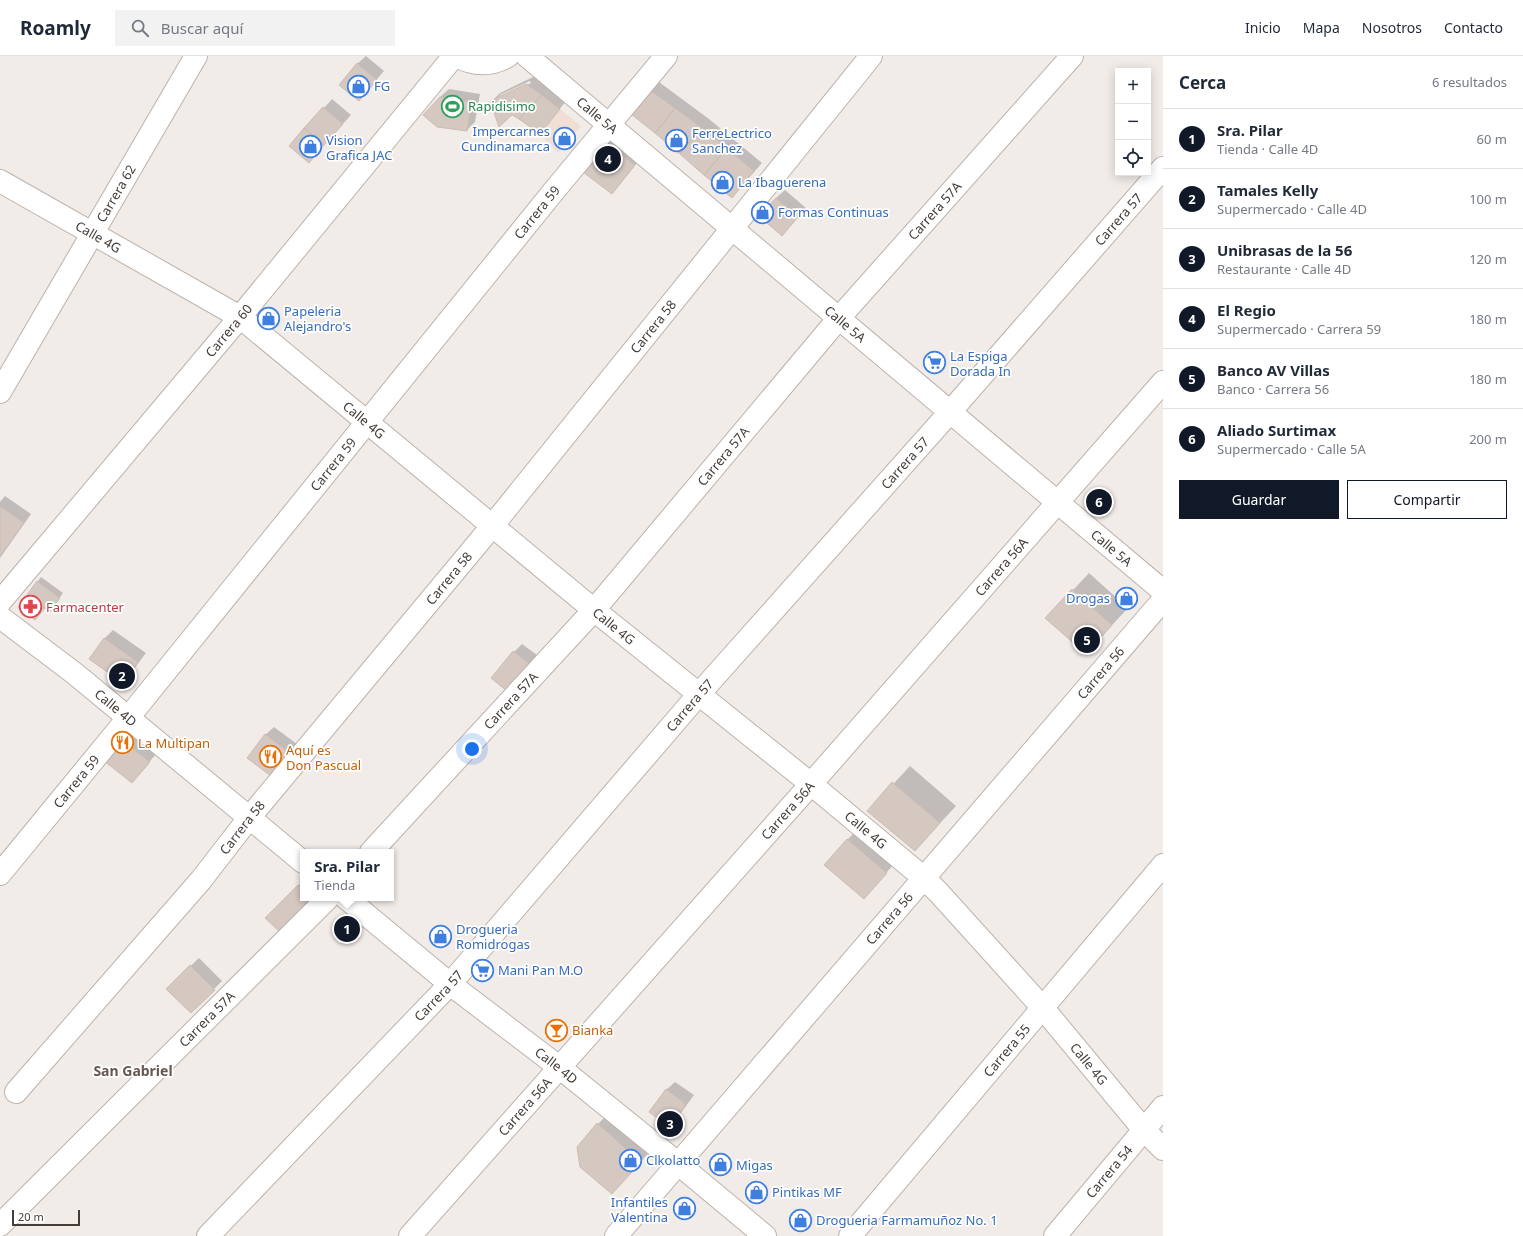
<!DOCTYPE html>
<html lang="es">
<head>
<meta charset="utf-8">
<style>
	body { margin:0; font-family:"Noto Sans",sans-serif; background:#f2f2f3; color:#1f2937 }
	.controls { position:absolute; right:12px; top:12px; display:grid; overflow:hidden; border-radius:0px; box-shadow:0 2px 10px #0003 }
	.controls button { width:36px; height:36px; display:grid; place-items:center; padding:0; border:0; border-bottom:1px solid #e0e1e3; background:#fff; color:#1f2937; font:20px sans-serif }
	.scale { position:absolute; left:12px; bottom:10px; width:68px; box-sizing:border-box; padding-left:4px; border:2px solid #443c37; border-top:0; font-size:11px; line-height:14px; white-space:nowrap; color:#443c37; -webkit-text-stroke:3px #fff; paint-order:stroke }
	.you { position:absolute; left:472px; top:693px; width:14px; height:14px; margin:-10px; border:3px solid #fff; border-radius:50%; background:#1a73e8; box-shadow:0 0 0 6px #1a73e833 }
	.badge { display:grid; place-items:center; width:26px; height:26px; border-radius:50%; background:#111827; color:#fff; font-size:13px; font-weight:700 }
	.pin { position:absolute; translate:-50% -50%; border:2px solid #fff; box-shadow:0 1px 4px #0006 }
	.popup { position:absolute; left:300px; top:793px; width:94px; height:52px; box-sizing:border-box; display:grid; place-content:center; border-radius:0px; background:#fff; filter:drop-shadow(0 1px 3px #0005); font-size:13px; white-space:nowrap; color:#747a83 }
	.popup b { font-size:15px; color:#1f2937 }
	.popup::after { content:''; position:absolute; left:50%; top:100%; margin-left:-8px; border:8px solid transparent; border-top-color:#fff }
	.list { margin:0; padding:0; list-style:none }
	h2 { display:flex; justify-content:space-between; align-items:center; height:52px; margin:0; padding:0 16px; font-size:17px }
	h2 small { font-size:13px; font-weight:400; color:#747a83 }
	.list li { display:grid; grid-template-columns:26px 1fr auto; gap:12px; align-items:center; box-sizing:border-box; height:60px; padding:0 16px; border-top:1px solid #e0e1e3 }
	.list b { display:block; font-size:15px; white-space:nowrap }
	.list p { margin:0; font-size:13px; white-space:nowrap; color:#747a83 }
	.list em { font-size:13px; font-style:normal; color:#747a83 }
	.actions { display:flex; gap:8px; padding:12px 16px }
	.actions a { flex:1; padding:9px 0; border:1px solid #111827; border-radius:0px; text-align:center; font-size:14px; color:#111827 }
	.actions .main { background:#111827; color:#fff }
	.icon { flex:none; width:22px; height:22px; fill:none; stroke:currentColor; stroke-width:2; stroke-linecap:round; stroke-linejoin:round }
	.map { position:relative; flex:none; width:1163px; height:1180px; overflow:hidden }
	header { display:flex; align-items:center; gap:24px; box-sizing:border-box; height:56px; padding:0 20px; background:#fff; border-bottom:1px solid #e0e1e3 }
	header strong { font-size:19px }
	nav { display:flex; gap:22px; margin-inline-start:auto; font-size:14px }
	.search { width:280px; height:36px; background:#f2f2f3; display:flex; align-items:center; gap:10px; box-sizing:border-box; padding:0 14px; border-radius:0px; color:#747a83; font-size:15px }
	main { display:flex }
	aside { flex:1; background:#fff }
	.map>svg:first-child { display:block }
	.commercial { fill:#f1ded5 }
	.shadow { fill:#0003; fill-rule:evenodd }
	.building { fill:#d5c8c1; stroke:#ccbbb3 }
	.lines { fill:none; stroke-linecap:round; stroke-linejoin:round }
	.minor-casing { stroke:#bcb2ab; stroke-width:24 }
	.minor { stroke:#fff; stroke-width:22 }
	.labels { text-anchor:middle; dominant-baseline:central; stroke-width:3.5; stroke-linejoin:round; paint-order:stroke }
	.shop-label { font-size:13px; fill:#366cbe; stroke:#fff; text-anchor:start }
	.leisure-label { font-size:13px; fill:#27864d; stroke:#fff; text-anchor:start }
	.street-label { font-size:13px; fill:#443c37; stroke:#fff }
	.health-label { font-size:13px; fill:#be3a42; stroke:#fff; text-anchor:start }
	.food-label { font-size:13px; fill:#c56008; stroke:#fff; text-anchor:start }
	.neighbourhood-label { font-size:14px; font-weight:bold; fill:#665750; stroke:#fff }
</style>
</head>
<body>
<header>
<strong>Roamly</strong>
<div class="search"><svg class="icon" aria-label="search" viewBox="0 0 24 24"><circle cx="10" cy="10" r="6"/><path d="M15 15l6 6"/></svg>Buscar aquí</div>
<nav><a>Inicio</a><a>Mapa</a><a>Nosotros</a><a>Contacto</a></nav>
</header>
<main>
<div class="map">
<svg width="1163" height="1180" viewBox="0 0 1163 1180">
	<rect width="100%" height="100%" fill="#f2ece8"/>
	<path class="commercial" d="M560 53 581 70 558 97 540 78Z"/>
	<path class="shadow" d="M366 0 384 15 359 44 357 8Z
		M535 20 567 44 540 77 492 45 500 37ZM530 25 531 27 500 42V39Z
		M659 26 709 63 762 107 740 132 633 58 651 34Z
		M449 33 480 38 475 66 467 74 440 41Z
		M332 43 351 59 309 105 290 90Z
		M615 80 642 101 612 137 607 88Z
		M785 134 806 152 790 170 776 142Z
		M5 440 31 458 0 502V446Z
		M1089 517 1128 552 1086 597 1047 562Z
		M41 521 63 537 54 550H19Z
		M113 574 146 597 131 617 123 626 90 603 105 582Z
		M522 588 537 599 515 626 514 596Z
		M274 671 301 691 283 714 265 679Z
		M130 675 157 697 132 726 121 684Z
		M910 710 956 750 915 794 869 754Z
		M856 775 894 808 864 842 847 784Z
		M303 825V842H312L279 874 267 862Z
		M348 859 363 871 356 880 336 872Z
		M199 902 222 925 191 956 167 932Z
		M675 1026 694 1039 678 1061 670 1069 666 1034Z
		M615 1051 657 1088 612 1137 598 1068Z"/>
	<path class="building" d="M357 7 377 24 359 45 339 29Z
		M526 28 542 39 519 63 512 59 499 71 490 45Z
		M650 34 675 52 655 77 631 58Z
		M542 39 560 53 540 78 519 63Z
		M440 41 472 46 467 75 437 71 423 59Z
		M323 51 343 68 324 89 304 72Z
		M675 52 701 71 680 98 655 77Z
		M701 71 727 92 704 119 680 98Z
		M304 72 324 89 309 107 289 90Z
		M606 87 635 109 612 138 583 116Z
		M727 92 754 115 732 142 704 119Z
		M776 142 798 161 782 180 759 160Z
		M0 450 24 467 0 500Z
		M37 525 60 542 50 556 27 539Z
		M1072 533 1112 569 1086 598 1045 562Z
		M27 539 45 552 35 564 18 551Z
		M104 582 138 606 123 627 89 603Z
		M513 595 530 608 507 635 491 622Z
		M265 678 293 699 275 723 247 702Z
		M121 683 150 706 132 727 103 704Z
		M892 726 940 767 915 795 867 755Z
		M847 783 887 817 864 843 824 809Z
		M298 829 303 833V842L312 843 279 875 265 862Z
		M344 862 360 875 352 885 334 872Z
		M190 909 215 934 191 957 166 933Z
		M666 1033 686 1048 670 1071 649 1056Z
		M597 1067 641 1106 612 1138 580 1111 577 1091Z"/>
	<g class="lines">
		<defs>
			<g id="minor">
				<path d="M456 0C473 9 491 10 508 0"/>
				<path id="s1" d="M527 0 1163 535"/>
				<path id="s2" d="M0 125 240 261 594 554 811 728 924 822 939 837 1042 951 1144 1074 1163 1093"/>
				<path id="s3" d="M0 336 196 0"/>
				<path id="s4" d="M0 546 240 261 454 0"/>
				<path id="s5" d="M0 561 74 617 303 806"/>
				<path id="s6" d="M371 796 594 554 839 262 1072 0"/>
				<path id="s7" d="M0 818 128 662 553 136 666 0"/>
				<path id="s8" d="M346 842 450 928 559 1011 664 1096 765 1180"/>
				<path id="s9" d="M16 1036 201 824 249 762 493 469 871 0"/>
				<path id="s10" d="M0 1169 328 842"/>
				<path id="s11" d="M208 1180 450 928 699 638 950 356 1163 112"/>
				<path id="s12" d="M410 1180 811 728 1163 326"/>
				<path id="s13" d="M616 1180 1163 544"/>
				<path id="s14" d="M850 1180 1163 809"/>
				<path id="s15" d="M1055 1180 1163 1051"/>
			</g>
		</defs>
		<use href="#minor" class="minor-casing"/>
		<use href="#minor" class="minor"/>
	</g>
	<defs>
		<symbol id="shop-ring" viewBox="-11 -11 22 22"><circle r="9.5" fill="#fff" stroke="#3f7fe0" stroke-width="1.5"/><path d="M-5-2.5h2.3a2.7 3.5 0 0 1 5.4 0H5L5.5 6h-11ZM-1.5-2.5h3a1.5 2.3 0 0 0-3 0Z" fill="#3f7fe0"/></symbol>
		<symbol id="stadium-ring" viewBox="-11 -11 22 22"><circle r="9.5" fill="#fff" stroke="#2e9e5b" stroke-width="1.5"/><path d="M0-5a6.5 5 0 1 0 0 10a6.5 5 0 1 0 0-10ZM-3.5-1.8h7v3.6h-7Z" fill="#2e9e5b"/></symbol>
		<symbol id="supermarket-ring" viewBox="-11 -11 22 22"><circle r="9.5" fill="#fff" stroke="#3f7fe0" stroke-width="1.5"/><path d="M-6-5.5h2.5l.6 2H6L4.5 2H-2.5L-4.4-4H-6ZM-1.5 3.2a1.3 1.3 0 1 0 .1 0ZM3 3.2a1.3 1.3 0 1 0 .1 0Z" fill="#3f7fe0"/></symbol>
		<symbol id="pharmacy-ring" viewBox="-11 -11 22 22"><circle r="9.5" fill="#fff" stroke="#e0444e" stroke-width="1.5"/><path d="M-2-6h4v4h4v4h-4v4h-4v-4h-4v-4h4Z" fill="#e0444e"/></symbol>
		<symbol id="restaurant-ring" viewBox="-11 -11 22 22"><circle r="9.5" fill="#fff" stroke="#e8710a" stroke-width="1.5"/><path d="M-5-6h1v4h1v-4h1v4h1v-4h1v5L-1.5 .5V6h-2V.5L-5-1ZM5-6V6H3V1.5H1.5Q1.5-4 5-6Z" fill="#e8710a"/></symbol>
		<symbol id="bar-ring" viewBox="-11 -11 22 22"><circle r="9.5" fill="#fff" stroke="#e8710a" stroke-width="1.5"/><path d="M-6-5H6L.8 .8V4.5H3.5V6h-7V4.5H-.8V.8Z" fill="#e8710a"/></symbol>
	</defs>
	<g fill-rule="evenodd">
		<use href="#shop-ring" x="346" y="18" width="25" height="25"/>
		<use href="#stadium-ring" x="440" y="38" width="25" height="25"/>
		<use href="#shop-ring" x="552" y="70" width="25" height="25"/>
		<use href="#shop-ring" x="664" y="72" width="25" height="25"/>
		<use href="#shop-ring" x="298" y="78" width="25" height="25"/>
		<use href="#shop-ring" x="710" y="114" width="25" height="25"/>
		<use href="#shop-ring" x="750" y="144" width="25" height="25"/>
		<use href="#shop-ring" x="256" y="250" width="25" height="25"/>
		<use href="#supermarket-ring" x="922" y="294" width="25" height="25"/>
		<use href="#shop-ring" x="1114" y="530" width="25" height="25"/>
		<use href="#pharmacy-ring" x="18" y="538" width="25" height="25"/>
		<use href="#restaurant-ring" x="110" y="674" width="25" height="25"/>
		<use href="#restaurant-ring" x="258" y="688" width="25" height="25"/>
		<use href="#shop-ring" x="428" y="868" width="25" height="25"/>
		<use href="#supermarket-ring" x="470" y="902" width="25" height="25"/>
		<use href="#bar-ring" x="544" y="962" width="25" height="25"/>
		<use href="#shop-ring" x="618" y="1092" width="25" height="25"/>
		<use href="#shop-ring" x="708" y="1096" width="25" height="25"/>
		<use href="#shop-ring" x="744" y="1124" width="25" height="25"/>
		<use href="#shop-ring" x="672" y="1140" width="25" height="25"/>
		<use href="#shop-ring" x="788" y="1152" width="25" height="25"/>
	</g>
	<g class="labels">
		<g class="shop-label">
			<text x="374" y="30">FG</text>
			<text x="550" y="75" text-anchor="end">Impercarnes<tspan x="550" dy="15">Cundinamarca</tspan></text>
			<text x="692" y="77">FerreLectrico<tspan x="692" dy="15">Sanchez</tspan></text>
			<text x="326" y="84">Vision<tspan x="326" dy="15">Grafica JAC</tspan></text>
			<text x="738" y="126">La Ibaguerena</text>
			<text x="778" y="156">Formas Continuas</text>
			<text x="284" y="255">Papeleria<tspan x="284" dy="15">Alejandro's</tspan></text>
			<text x="950" y="300">La Espiga<tspan x="950" dy="15">Dorada In</tspan></text>
			<text x="1110" y="542" text-anchor="end">Drogas</text>
			<text x="456" y="873">Drogueria<tspan x="456" dy="15">Romidrogas</tspan></text>
			<text x="498" y="914">Mani Pan M.O</text>
			<text x="646" y="1104">Clkolatto</text>
			<text x="736" y="1109">Migas</text>
			<text x="772" y="1136">Pintikas MF</text>
			<text x="668" y="1146" text-anchor="end">Infantiles<tspan x="668" dy="15">Valentina</tspan></text>
			<text x="816" y="1164">Drogueria Farmamuñoz No. 1</text>
		</g>
		<g class="leisure-label">
			<text x="468" y="50">Rapidisimo</text>
		</g>
		<g class="street-label">
			<text stroke="none"><textPath href="#s1" startOffset="92">Calle 5A</textPath></text>
			<text stroke="none"><textPath href="#s3" startOffset="230">Carrera 62</textPath></text>
			<text stroke="none"><textPath href="#s6" startOffset="854">Carrera 57A</textPath></text>
			<text stroke="none"><textPath href="#s7" startOffset="852">Carrera 59</textPath></text>
			<text stroke="none"><textPath href="#s11" startOffset="1365">Carrera 57</textPath></text>
			<text stroke="none"><textPath href="#s2" startOffset="113">Calle 4G</textPath></text>
			<text stroke="none"><textPath href="#s1" startOffset="416">Calle 5A</textPath></text>
			<text stroke="none"><textPath href="#s9" startOffset="996">Carrera 58</textPath></text>
			<text stroke="none"><textPath href="#s4" startOffset="355">Carrera 60</textPath></text>
			<text stroke="none"><textPath href="#s2" startOffset="437">Calle 4G</textPath></text>
			<text stroke="none"><textPath href="#s6" startOffset="530">Carrera 57A</textPath></text>
			<text stroke="none"><textPath href="#s11" startOffset="1041">Carrera 57</textPath></text>
			<text stroke="none"><textPath href="#s7" startOffset="528">Carrera 59</textPath></text>
			<text stroke="none"><textPath href="#s1" startOffset="764">Calle 5A</textPath></text>
			<text stroke="none"><textPath href="#s12" startOffset="893">Carrera 56A</textPath></text>
			<text stroke="none"><textPath href="#s9" startOffset="672">Carrera 58</textPath></text>
			<text stroke="none"><textPath href="#s2" startOffset="761">Calle 4G</textPath></text>
			<text stroke="none"><textPath href="#s13" startOffset="743">Carrera 56</textPath></text>
			<text stroke="none"><textPath href="#s6" startOffset="206">Carrera 57A</textPath></text>
			<text stroke="none"><textPath href="#s11" startOffset="717">Carrera 57</textPath></text>
			<text stroke="none"><textPath href="#s5" startOffset="147">Calle 4D</textPath></text>
			<text stroke="none"><textPath href="#s7" startOffset="120">Carrera 59</textPath></text>
			<text stroke="none"><textPath href="#s12" startOffset="569">Carrera 56A</textPath></text>
			<text stroke="none"><textPath href="#s9" startOffset="348">Carrera 58</textPath></text>
			<text stroke="none"><textPath href="#s2" startOffset="1085">Calle 4G</textPath></text>
			<text stroke="none"><textPath href="#s13" startOffset="419">Carrera 56</textPath></text>
			<text stroke="none"><textPath href="#s11" startOffset="333">Carrera 57</textPath></text>
			<text stroke="none"><textPath href="#s10" startOffset="292">Carrera 57A</textPath></text>
			<text stroke="none"><textPath href="#s14" startOffset="243">Carrera 55</textPath></text>
			<text stroke="none"><textPath href="#s2" startOffset="1409">Calle 4G</textPath></text>
			<text stroke="none"><textPath href="#s8" startOffset="269">Calle 4D</textPath></text>
			<text stroke="none"><textPath href="#s12" startOffset="173">Carrera 56A</textPath></text>
			<text stroke="none"><textPath href="#s15" startOffset="84">Carrera 54</textPath></text>
		</g>
		<g class="health-label">
			<text x="46" y="551">Farmacenter</text>
		</g>
		<g class="food-label">
			<text x="138" y="687">La Multipan</text>
			<text x="286" y="694">Aquí es<tspan x="286" dy="15">Don Pascual</tspan></text>
			<text x="572" y="974">Bianka</text>
		</g>
		<g class="neighbourhood-label">
			<text x="133" y="1014">San Gabriel</text>
		</g>
	</g>
</svg>
<div class="controls">
<button>+</button>
<button>−</button>
<button><svg class="icon" aria-label="locate" viewBox="0 0 24 24"><circle cx="12" cy="12" r="6"/><path d="M12 2v4M12 18v4M2 12h4M18 12h4"/></svg></button>
</div>
<div class="scale">20 m</div>
<div class="you"></div>
<div class="pin badge" style="left:347px;top:873px">1</div>
<div class="popup"><b>Sra. Pilar</b>Tienda</div>
<div class="pin badge" style="left:122px;top:620px">2</div>
<div class="pin badge" style="left:670px;top:1068px">3</div>
<div class="pin badge" style="left:608px;top:103px">4</div>
<div class="pin badge" style="left:1087px;top:584px">5</div>
<div class="pin badge" style="left:1099px;top:446px">6</div>
</div>
<aside>
<h2>Cerca<small>6 resultados</small></h2>
<ul class="list">
<li><span class="badge">1</span><div><b>Sra. Pilar</b><p>Tienda · Calle 4D</p></div><em>60 m</em></li>
<li><span class="badge">2</span><div><b>Tamales Kelly</b><p>Supermercado · Calle 4D</p></div><em>100 m</em></li>
<li><span class="badge">3</span><div><b>Unibrasas de la 56</b><p>Restaurante · Calle 4D</p></div><em>120 m</em></li>
<li><span class="badge">4</span><div><b>El Regio</b><p>Supermercado · Carrera 59</p></div><em>180 m</em></li>
<li><span class="badge">5</span><div><b>Banco AV Villas</b><p>Banco · Carrera 56</p></div><em>180 m</em></li>
<li><span class="badge">6</span><div><b>Aliado Surtimax</b><p>Supermercado · Calle 5A</p></div><em>200 m</em></li>
</ul>
<div class="actions"><a class="main">Guardar</a><a>Compartir</a></div>
</aside>
</main>
</body>
</html>
